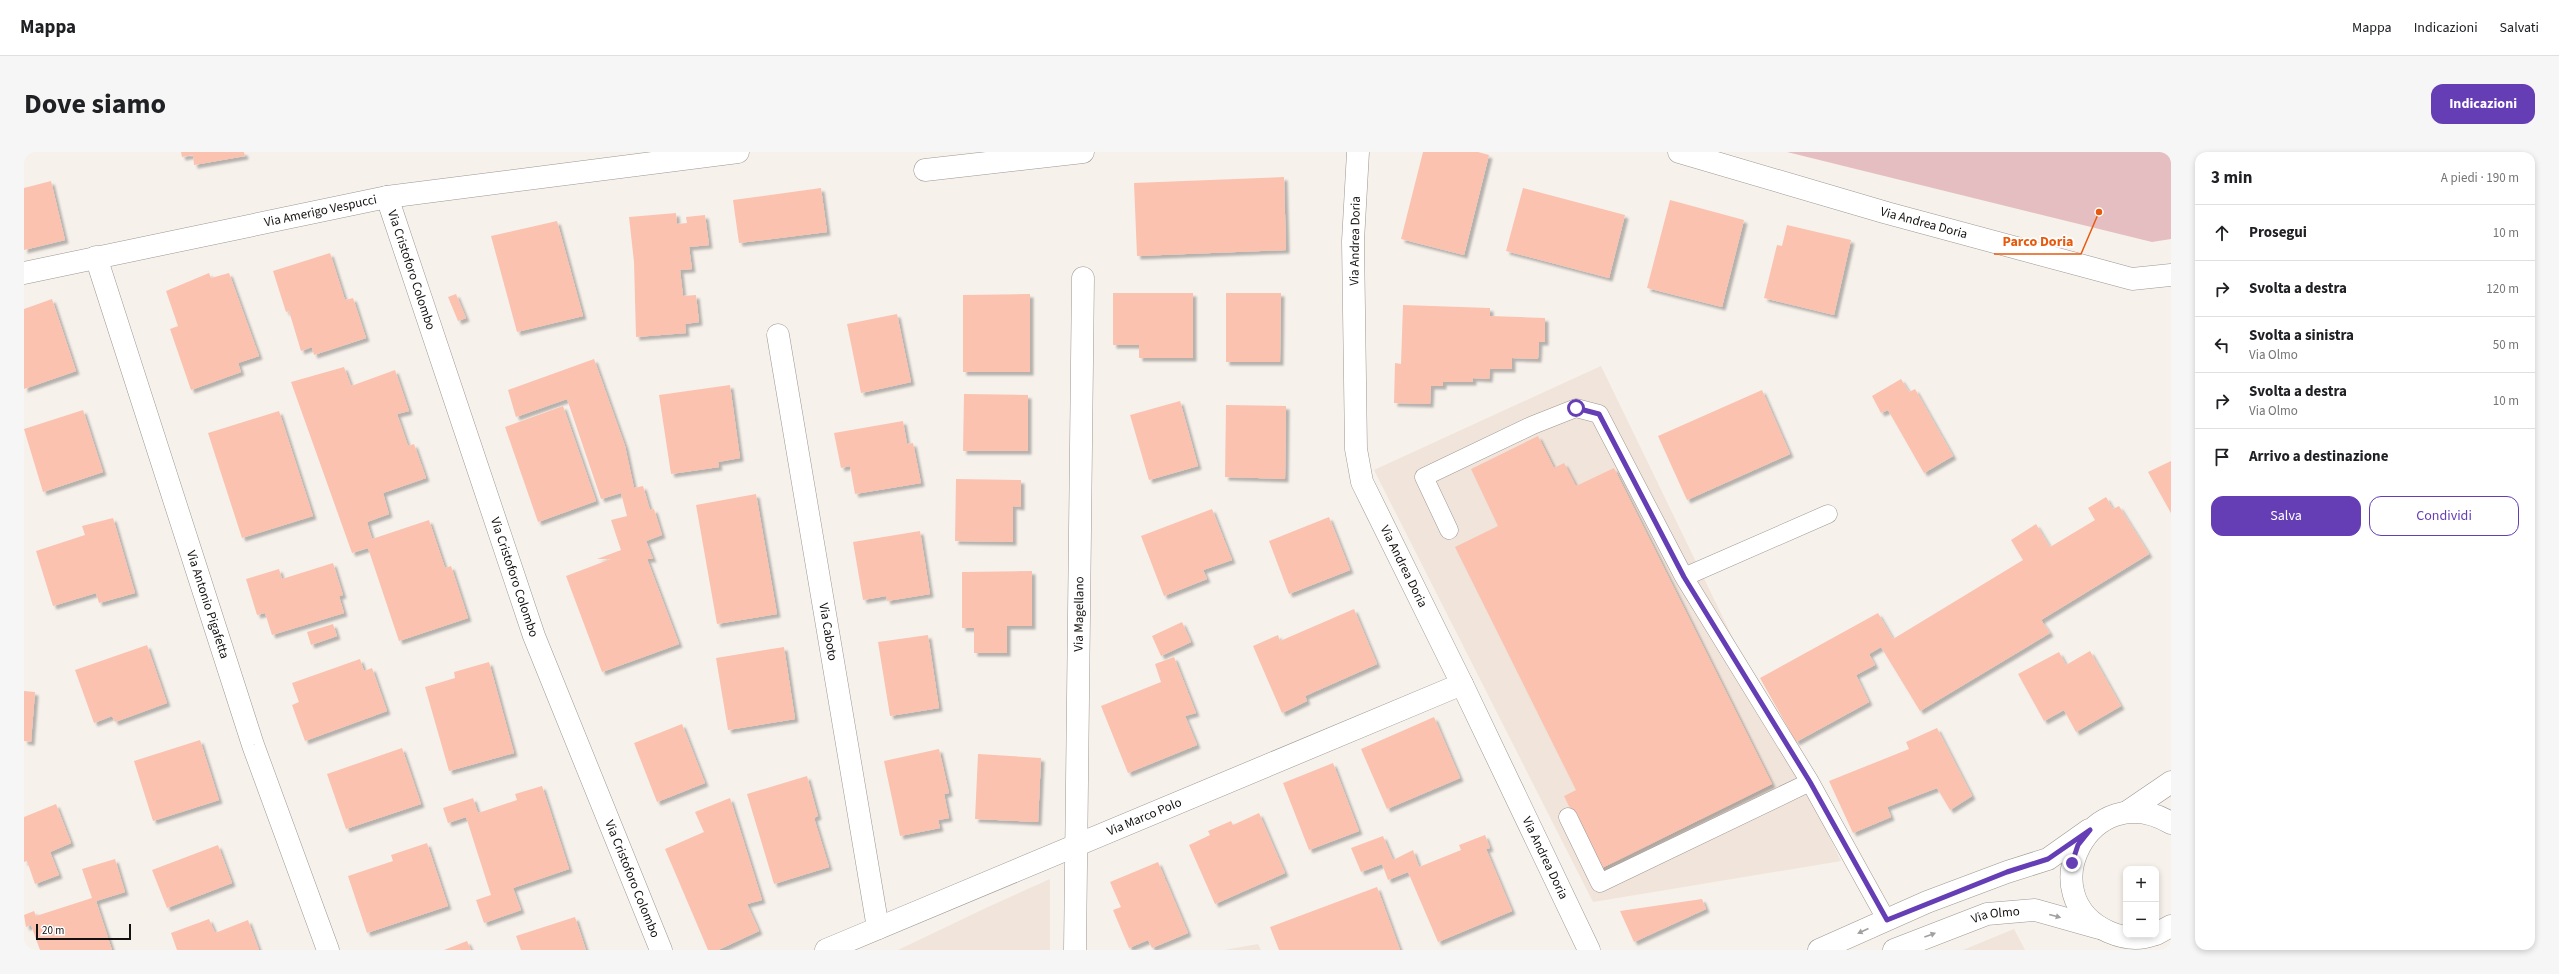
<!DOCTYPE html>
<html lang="it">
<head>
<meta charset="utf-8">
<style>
	body { margin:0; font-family:"Source Sans 3",sans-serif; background:#f6f6f6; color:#202124 }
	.controls { position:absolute; right:12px; bottom:12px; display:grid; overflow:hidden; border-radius:8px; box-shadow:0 2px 6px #0003 }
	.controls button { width:36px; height:36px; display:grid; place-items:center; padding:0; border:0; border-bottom:1px solid #e0e0e0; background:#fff; color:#202124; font:20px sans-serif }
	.scale { position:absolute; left:12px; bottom:10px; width:95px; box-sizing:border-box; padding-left:4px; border:2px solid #141210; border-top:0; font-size:11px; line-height:14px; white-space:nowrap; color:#141210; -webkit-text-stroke:3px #fff; paint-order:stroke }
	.stop { position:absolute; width:12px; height:12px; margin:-9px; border:3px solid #653db5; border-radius:50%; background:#fff }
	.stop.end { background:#653db5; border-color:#fff; box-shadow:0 1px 4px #0008 }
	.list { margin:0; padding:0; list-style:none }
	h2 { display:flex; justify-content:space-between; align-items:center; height:52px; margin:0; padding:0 16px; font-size:17px }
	h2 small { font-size:13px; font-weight:400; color:#757577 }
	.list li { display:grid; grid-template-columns:26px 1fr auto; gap:12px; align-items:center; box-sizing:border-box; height:56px; padding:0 16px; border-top:1px solid #e0e0e0 }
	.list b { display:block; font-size:15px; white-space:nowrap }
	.list p { margin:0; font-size:13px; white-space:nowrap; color:#757577 }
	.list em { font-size:13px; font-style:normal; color:#757577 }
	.actions { display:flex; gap:8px; padding:12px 16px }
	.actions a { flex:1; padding:9px 0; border:1px solid #653db5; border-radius:12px; text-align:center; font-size:14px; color:#653db5 }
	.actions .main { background:#653db5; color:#fff }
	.icon { flex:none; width:22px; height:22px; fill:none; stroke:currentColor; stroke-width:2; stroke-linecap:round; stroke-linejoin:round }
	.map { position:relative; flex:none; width:2147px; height:798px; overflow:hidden; border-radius:12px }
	header { display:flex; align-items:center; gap:24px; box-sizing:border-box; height:56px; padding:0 20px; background:#fff; border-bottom:1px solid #e0e0e0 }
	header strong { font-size:19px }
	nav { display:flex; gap:22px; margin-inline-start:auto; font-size:14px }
	.intro { display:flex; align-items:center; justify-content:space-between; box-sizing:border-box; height:96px; padding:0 24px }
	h1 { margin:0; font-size:28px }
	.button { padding:10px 18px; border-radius:12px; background:#653db5; color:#fff; font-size:14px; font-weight:700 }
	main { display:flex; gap:24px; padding:0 24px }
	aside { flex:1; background:#fff; border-radius:12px; box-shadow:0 2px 6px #0003 }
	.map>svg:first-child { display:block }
	.built { fill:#f1e4da }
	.green { fill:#e5bec2 }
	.building { fill:#fcc2b0; filter:url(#shadow) }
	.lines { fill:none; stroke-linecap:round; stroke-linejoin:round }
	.service-casing { stroke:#9c9792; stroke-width:19 }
	.minor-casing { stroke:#9c9792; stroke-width:23 }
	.secondary-casing { stroke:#9c9792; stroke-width:23 }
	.service { stroke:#fff; stroke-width:18 }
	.minor { stroke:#fff; stroke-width:22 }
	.secondary { stroke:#fff; stroke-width:22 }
	.oneway { fill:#a1a09f }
	.route { stroke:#653db5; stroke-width:5 }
	.labels { text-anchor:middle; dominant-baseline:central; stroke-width:3.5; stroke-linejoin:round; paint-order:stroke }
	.street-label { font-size:13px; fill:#141210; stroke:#fff }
	.leader { fill:none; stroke:#e8590c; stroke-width:1.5 }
	.callout-dot { fill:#e8590c; stroke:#fff; stroke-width:1.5 }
	.callout-label { font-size:14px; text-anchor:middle; font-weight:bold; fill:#e8590c; stroke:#fff; stroke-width:3.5; stroke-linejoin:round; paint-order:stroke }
</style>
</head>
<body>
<header>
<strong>Mappa</strong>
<nav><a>Mappa</a><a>Indicazioni</a><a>Salvati</a></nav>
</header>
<div class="intro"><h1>Dove siamo</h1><a class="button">Indicazioni</a></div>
<main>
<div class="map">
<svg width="2147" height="798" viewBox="0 0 2147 798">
	<defs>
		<filter id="shadow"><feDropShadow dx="3.5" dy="3.5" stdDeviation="1" flood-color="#0004"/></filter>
	</defs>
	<rect width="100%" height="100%" fill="#f7f1eb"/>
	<path class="built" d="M1577 214 1817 709 1569 750 1350 318Z
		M1026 727V798H874L964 755Z
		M1990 777 2001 798H1938H1939Z
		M1234 792 1237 798H1200Z"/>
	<path class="green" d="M1763 0H2147V87L2128 90Z"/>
	<path class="building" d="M157 0H220L221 4 170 13 169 3 158 5Z
		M1399 0H1454L1465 3 1440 103 1377 87Z
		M1260 25 1262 98 1113 104 1110 31Z
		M27 29 41 88 0 98V36Z
		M797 36 803 80 715 91 709 48Z
		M1499 36 1601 63 1585 126 1482 99Z
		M1646 48 1720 68 1698 155 1623 136Z
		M652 61 653 72 663 71 662 65 681 63 685 93 665 95 668 117 656 118 659 144 672 143 675 170 661 172 662 181 612 185 610 110 605 65Z
		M533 69 559 164 493 180 467 84Z
		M1763 73 1827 88 1810 163 1740 146 1753 93 1758 94Z
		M306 101 321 148 329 146 342 186 290 203 288 195 277 199 265 159 262 160 249 119Z
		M185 121 187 126 205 121 235 204 214 211 217 220 167 238 146 177 154 174 142 139Z
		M1089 141H1169V206H1115V193H1089Z
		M1202 141H1257L1256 210H1202Z
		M432 142 442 166 434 169 424 145Z
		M1006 142V220H939V143Z
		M28 147 52 219 0 237V157Z
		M1379 153 1466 156V164L1521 166V190H1515L1514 207 1488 206V217H1466L1465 227 1449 226V230H1419V234H1407L1406 252 1370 251 1371 211 1377 212Z
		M873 162 887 230 837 241 823 172Z
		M570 207 601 294 610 336 619 334 626 358 630 357 638 383 622 389 629 407H623L655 492 578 520 542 424 587 407H573L597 398 587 368 603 364 597 341 577 347 543 247 492 265 484 238Z
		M320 215 327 234 371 218 385 259 373 262 384 294 390 292 402 326 359 341 365 362 343 370 348 387 405 368 421 416 427 414 444 466 375 489 344 396 328 401 267 230Z
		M1877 227 1885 240 1891 237 1929 304 1900 321 1864 258 1857 261 1848 244Z
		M706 233 716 306 694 310 695 315 647 322 635 243Z
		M1738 238 1766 302 1663 348 1634 284Z
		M940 242 1004 243V299H939Z
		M1156 249 1174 314 1125 328 1106 263Z
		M1202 253 1262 254 1261 327 1201 325Z
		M539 254 572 349 514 370 481 275Z
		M59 258 79 320 19 340 0 277Z
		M255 259 289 364 218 386 184 281Z
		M879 269 883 292 889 291 897 331 831 342 826 314 817 316 810 281Z
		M1514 284 1530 316 1540 311 1552 334 1590 316 1748 632 1576 717 1540 644 1552 638 1431 395 1474 374 1447 317Z
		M2147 309V361L2124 320Z
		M932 327 997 328V355L989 354V390L931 389Z
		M732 342 753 462 693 472 672 353Z
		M2082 345 2089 357 2095 354 2125 402 2017 468 2026 481 1896 559 1857 495 1845 502 1851 513 1832 523 1845 550 1772 590 1736 526 1854 461 1869 487 1999 408 1987 388 2012 372 2026 395 2071 368 2064 356Z
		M1188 357 1208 408 1179 418 1183 427 1140 444 1117 384Z
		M1305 365 1326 418 1265 442 1245 389Z
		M89 366 111 441 75 451 72 441 29 454 12 399 61 383 58 374Z
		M896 379 906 442 863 449 862 444 839 448 829 390Z
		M309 411 319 443 315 444 320 461 248 483 241 461 233 463 222 427 255 417 258 427Z
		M1008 419V474H983V501H950V476H938V420Z
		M1330 457 1353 512 1281 544 1283 549 1258 561 1229 494 1254 483 1256 489Z
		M1158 470 1167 490 1137 504 1128 484Z
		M309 472 313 484 287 493 283 480Z
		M904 483 915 556 866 564 854 490Z
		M123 493 143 551 91 570 88 564 70 571 51 518Z
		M760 495 771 567 704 578 692 506Z
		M2066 499 2097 554 2052 580 2040 558 2020 569 1994 522 2035 500 2042 513Z
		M1150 505 1172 561 1161 564 1173 593 1104 621 1077 554 1137 530 1131 512Z
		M336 507 340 519 348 516 363 559 281 589 268 553 275 550 268 531Z
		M465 510 490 601 425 619 401 535 431 526 430 520Z
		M0 539 11 540 7 590 0 589Z
		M1410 565 1436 626 1363 657 1337 597Z
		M658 572 681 631 633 650 610 591Z
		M1913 576 1948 644 1926 658 1913 636 1863 655 1867 665 1829 681 1805 629 1885 597 1882 590Z
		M176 588 195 648 129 669 110 609Z
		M378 596 397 652 322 677 303 622Z
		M915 597 925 641 920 642 925 666 914 668 916 676 876 684 860 609Z
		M954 602 1017 606 1014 670 951 667Z
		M1309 611 1335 679 1285 698 1259 631Z
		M783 624 794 664 790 666 805 715 750 732 723 642Z
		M518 634 545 717 489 736 497 758 460 771 452 748 467 743 442 665 424 671 419 656 449 646 454 661 493 648 491 642Z
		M706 646 738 748 723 752 735 779 694 798H684L641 697 680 680 671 660Z
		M32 652 47 691 26 700 35 723 11 732 3 709 0 710V665Z
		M1235 661 1261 721 1191 752 1165 693 1186 683 1184 679 1207 669 1209 673Z
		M1461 683 1466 696 1462 697 1488 759 1414 790 1384 720 1364 728 1358 712 1337 720 1327 696 1359 684 1369 708 1389 698 1395 715 1437 698 1435 693Z
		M403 691 424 754 343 781 324 724 369 709 367 703Z
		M194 693 208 731 143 756 128 718Z
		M91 707 101 740 72 749 88 798H16L7 773 2 775 0 763 10 759 12 764 68 746 58 717Z
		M1134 710 1164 781 1128 796 1124 788 1105 796 1089 758 1097 755 1086 730Z
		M1353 735 1376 798H1255L1246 775Z
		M1678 747 1682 757 1610 790 1596 759Z
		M551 765 562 798H497L492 784Z
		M185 767 191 781 224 768 235 798H153L147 781Z
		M443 789 447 798H420Z"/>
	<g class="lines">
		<defs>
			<path id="service" d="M1804 362 1660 425 1786 630 1863 769
				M1425 378 1400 325 1509 273 1552 256 1575 262 1660 425
				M1544 665 1576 731 1786 630"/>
			<g id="minor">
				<path id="s1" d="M1334 0 1329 89 1332 297 1338 330 1438 532 1565 798"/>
				<path id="s2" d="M1655 0 1863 61 2108 127 2147 123"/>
				<path d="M901 18 1059 0"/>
				<path id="s3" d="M363 45 510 484 637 798"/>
				<path id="s4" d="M72 105 229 593 304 798"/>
				<path id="s5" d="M0 121 363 45 714 0"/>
				<path id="s6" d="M754 183 854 776"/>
				<path id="s7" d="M802 798 1438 532"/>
				<path id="s8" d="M1051 798 1059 126"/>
			</g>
			<g id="secondary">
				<path d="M2103 660 2147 630"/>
				<path d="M2132 782 2147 774"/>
				<path d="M2129 783C2115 788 2099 786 2085 780 2005 745 2066 623 2147 671"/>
				<path d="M1795 798 1903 750 1983 720 2024 707 2065 678"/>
				<path id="s9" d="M1870 798 1963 762 2011 758 2075 776"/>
			</g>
		</defs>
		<use href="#service" class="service-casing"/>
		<use href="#minor" class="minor-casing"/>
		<use href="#secondary" class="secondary-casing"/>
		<use href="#service" class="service"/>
		<use href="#minor" class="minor"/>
		<use href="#secondary" class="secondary"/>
	</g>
	<defs><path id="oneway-solid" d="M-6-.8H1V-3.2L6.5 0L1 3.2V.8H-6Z"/></defs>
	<g class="oneway">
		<use href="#oneway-solid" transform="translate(2031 764) rotate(15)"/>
		<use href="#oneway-solid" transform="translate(1839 779) rotate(156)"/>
		<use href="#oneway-solid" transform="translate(1906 783) rotate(-20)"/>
	</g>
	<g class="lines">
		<path class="route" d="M1552 256 1575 262 1660 425 1786 630 1863 768 1983 720 2024 707 2066 678 2054 693 2048 711"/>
	</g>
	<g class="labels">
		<g class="street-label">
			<text stroke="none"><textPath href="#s5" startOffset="303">Via Amerigo Vespucci</textPath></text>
			<text stroke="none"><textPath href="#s2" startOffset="255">Via Andrea Doria</textPath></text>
			<text transform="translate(1331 89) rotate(-89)">Via Andrea Doria</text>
			<text stroke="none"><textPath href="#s3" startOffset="77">Via Cristoforo Colombo</textPath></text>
			<text stroke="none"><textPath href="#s1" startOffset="425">Via Andrea Doria</textPath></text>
			<text stroke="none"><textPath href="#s3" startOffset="401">Via Cristoforo Colombo</textPath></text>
			<text stroke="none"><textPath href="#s4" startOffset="365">Via Antonio Pigafetta</textPath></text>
			<text stroke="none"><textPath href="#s8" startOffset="336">Via Magellano</textPath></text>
			<text stroke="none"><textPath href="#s6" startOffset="301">Via Caboto</textPath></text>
			<text stroke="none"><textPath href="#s7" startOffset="345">Via Marco Polo</textPath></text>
			<text stroke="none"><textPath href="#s1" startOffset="749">Via Andrea Doria</textPath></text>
			<text stroke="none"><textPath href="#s3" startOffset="725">Via Cristoforo Colombo</textPath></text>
			<text stroke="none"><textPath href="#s9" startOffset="108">Via Olmo</textPath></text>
		</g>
	</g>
	<path class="leader" d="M2075 60L2057 102H1970"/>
	<circle class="callout-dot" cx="2075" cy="60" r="4"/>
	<g class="callout-label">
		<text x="2014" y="94">Parco Doria</text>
	</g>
</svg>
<div class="controls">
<button>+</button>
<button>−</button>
</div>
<div class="scale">20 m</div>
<div class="stop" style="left:1552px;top:256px"></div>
<div class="stop end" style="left:2048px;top:711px"></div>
</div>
<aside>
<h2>3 min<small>A piedi · 190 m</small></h2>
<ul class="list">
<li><svg class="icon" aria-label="ahead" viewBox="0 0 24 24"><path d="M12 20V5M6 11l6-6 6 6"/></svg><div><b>Prosegui</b></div><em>10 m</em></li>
<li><svg class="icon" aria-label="right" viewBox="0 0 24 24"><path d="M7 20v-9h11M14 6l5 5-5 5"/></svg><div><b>Svolta a destra</b></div><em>120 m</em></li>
<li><svg class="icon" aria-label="left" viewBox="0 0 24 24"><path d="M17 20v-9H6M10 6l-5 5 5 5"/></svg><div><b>Svolta a sinistra</b><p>Via Olmo</p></div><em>50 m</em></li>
<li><svg class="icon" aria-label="right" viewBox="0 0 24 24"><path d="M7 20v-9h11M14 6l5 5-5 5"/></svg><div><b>Svolta a destra</b><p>Via Olmo</p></div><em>10 m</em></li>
<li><svg class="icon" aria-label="arrive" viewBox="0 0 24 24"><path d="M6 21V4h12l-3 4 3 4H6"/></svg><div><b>Arrivo a destinazione</b></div></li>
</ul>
<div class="actions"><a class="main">Salva</a><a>Condividi</a></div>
</aside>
</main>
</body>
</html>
